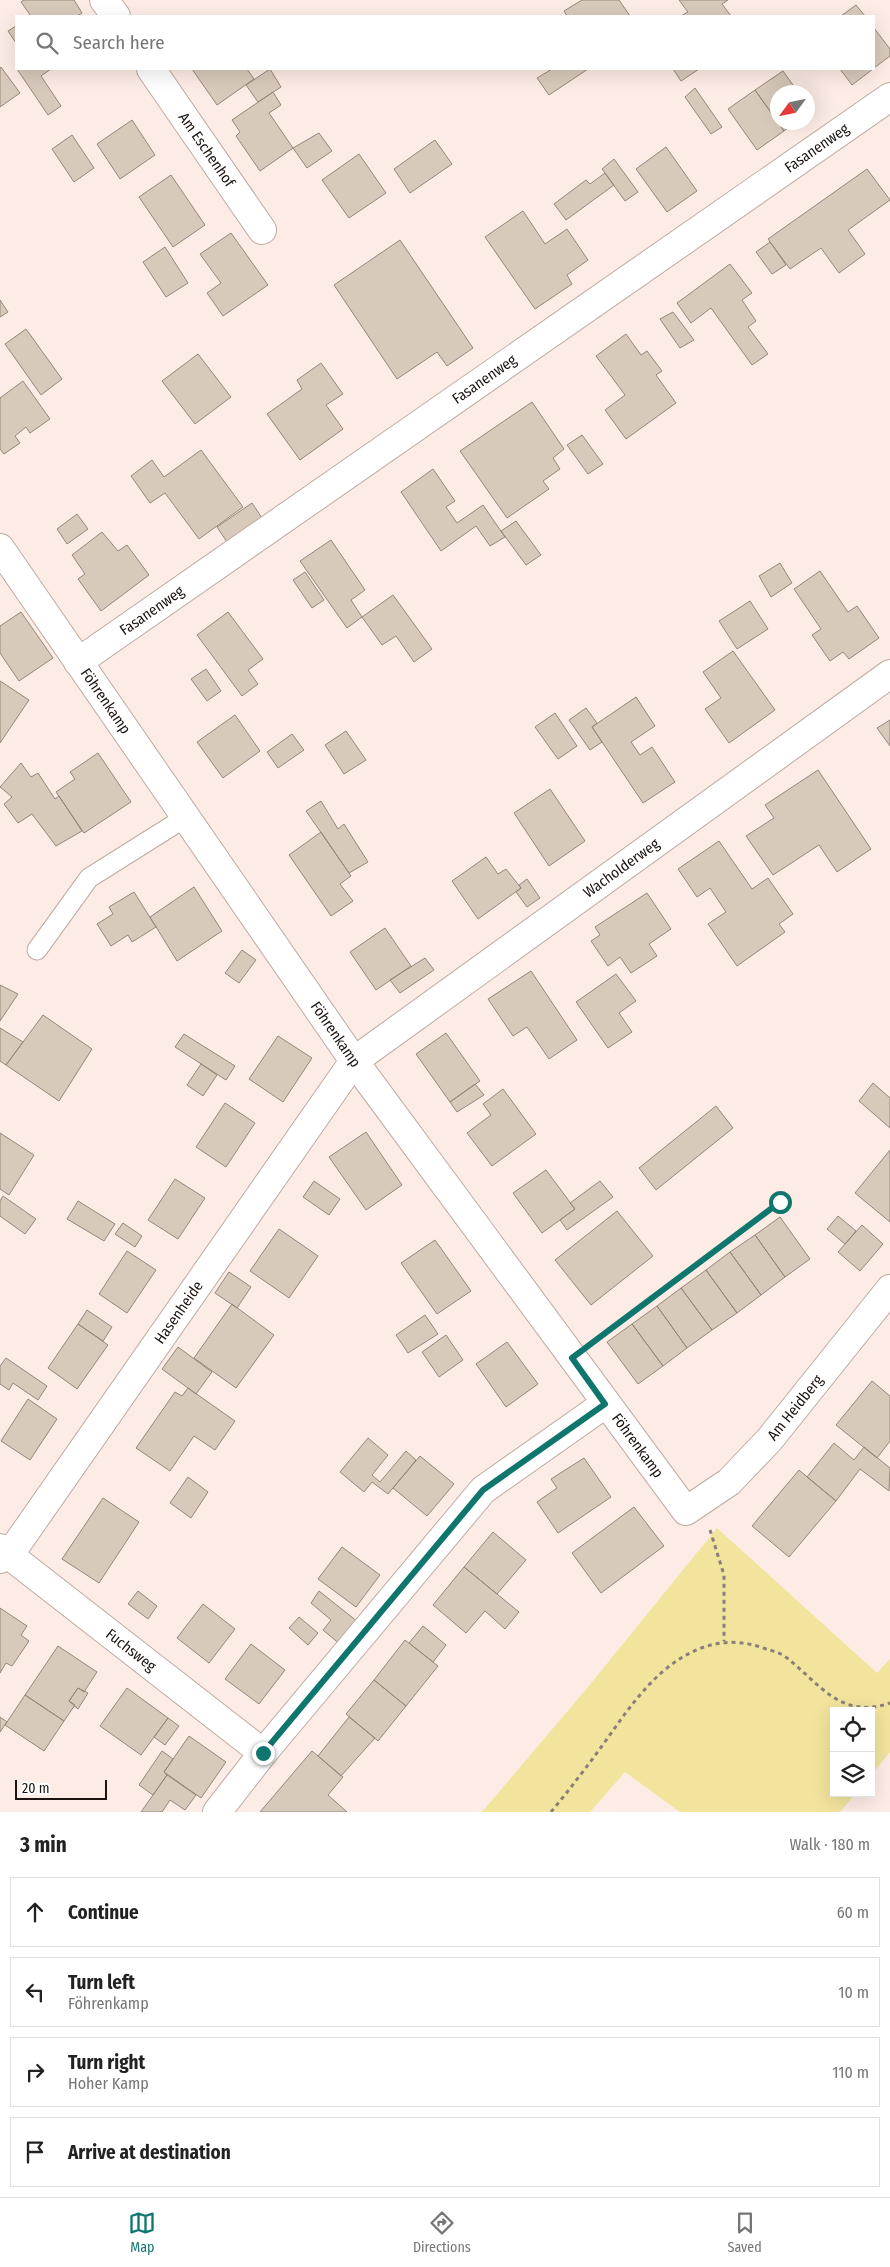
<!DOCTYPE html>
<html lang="en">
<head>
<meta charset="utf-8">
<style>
	body { margin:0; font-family:"Fira Sans Condensed",sans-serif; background:#f2f2f2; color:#222 }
	.controls { position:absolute; right:15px; bottom:15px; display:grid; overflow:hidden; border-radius:0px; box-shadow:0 5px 20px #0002 }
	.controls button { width:45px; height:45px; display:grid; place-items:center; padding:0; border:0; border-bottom:1px solid #e0e0e0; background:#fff; color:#222; font:25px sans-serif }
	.compass { position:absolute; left:770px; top:85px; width:45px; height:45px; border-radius:50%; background:#fff; box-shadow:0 5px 20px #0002; rotate:237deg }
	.scale { position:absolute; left:15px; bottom:12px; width:92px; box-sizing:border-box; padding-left:5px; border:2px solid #1b1411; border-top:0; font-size:14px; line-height:18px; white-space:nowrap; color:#1b1411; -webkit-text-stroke:4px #fdfdfd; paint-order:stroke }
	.stop { position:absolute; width:15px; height:15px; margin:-11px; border:4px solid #0f766e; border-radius:50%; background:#fff }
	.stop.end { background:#0f766e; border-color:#fff; box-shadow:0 1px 5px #0008 }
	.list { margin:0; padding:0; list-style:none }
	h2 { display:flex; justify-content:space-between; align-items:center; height:65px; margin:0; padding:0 20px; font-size:21px }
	h2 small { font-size:16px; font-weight:400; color:#767676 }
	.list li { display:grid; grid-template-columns:32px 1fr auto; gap:15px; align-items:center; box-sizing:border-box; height:70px; margin:0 10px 10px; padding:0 10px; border:1px solid #e0e0e0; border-radius:0px }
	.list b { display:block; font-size:19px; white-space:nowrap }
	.list p { margin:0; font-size:16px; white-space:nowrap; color:#767676 }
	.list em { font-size:16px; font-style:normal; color:#767676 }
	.icon { flex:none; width:28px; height:28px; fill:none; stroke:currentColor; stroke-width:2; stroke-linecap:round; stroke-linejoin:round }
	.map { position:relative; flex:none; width:890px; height:1812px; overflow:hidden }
	.search { position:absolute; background:#fff; box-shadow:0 5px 20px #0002; left:15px; right:15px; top:15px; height:55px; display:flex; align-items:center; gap:12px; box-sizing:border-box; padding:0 18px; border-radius:0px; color:#767676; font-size:19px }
	.sheet { height:385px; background:#fff }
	nav { display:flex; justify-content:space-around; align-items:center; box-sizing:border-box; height:70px; border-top:1px solid #e0e0e0; background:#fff; font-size:14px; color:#767676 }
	nav a { display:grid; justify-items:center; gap:2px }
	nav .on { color:#0f766e }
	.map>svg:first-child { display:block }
	.green { fill:#f2e49d }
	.building { fill:#d8cabb; stroke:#948779 }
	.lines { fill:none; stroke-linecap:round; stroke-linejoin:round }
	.service-casing { stroke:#beaba2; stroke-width:21 }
	.minor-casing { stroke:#beaba2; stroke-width:30 }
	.path { stroke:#8b7f7a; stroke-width:3; stroke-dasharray:4 4; stroke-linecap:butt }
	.service { stroke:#fff; stroke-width:19 }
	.minor { stroke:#fff; stroke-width:28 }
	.route { stroke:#0f766e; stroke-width:6 }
	.labels { text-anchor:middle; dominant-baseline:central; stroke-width:4; stroke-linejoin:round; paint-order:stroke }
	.street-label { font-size:15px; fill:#1b1411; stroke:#fdfdfd }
</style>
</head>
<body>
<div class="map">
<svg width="890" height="1812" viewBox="0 0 890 1812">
	<rect width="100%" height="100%" fill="#fdece5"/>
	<path class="green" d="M717 1528 877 1673 890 1659V1752L871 1775V1711H834V1793H856L840 1812H680L625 1772 590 1812H482L588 1687Z"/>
	<path class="building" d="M24 0H74L82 13 77 16H31L21 2Z
		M582 0H619L630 16H567L564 11Z
		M679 0H728L722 4 731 16H681L688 12Z
		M856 5 865 16H841Z
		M16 26V43L8 31Z
		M874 28 890 49V56L874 68Z
		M1 67 20 93 0 107V68Z
		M17 69H51L41 76 61 106 48 115Z
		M192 69H247L254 79 217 105Z
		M270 69 281 87 258 102 246 85Z
		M552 69H588L549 95 537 78Z
		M673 69H699L681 81Z
		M840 69H873L852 85Z
		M783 71 798 92H778V122L755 90Z
		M695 88 722 127 711 134 685 97Z
		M755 90 784 131 757 150 728 109Z
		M273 92 281 105 269 113 293 148 260 171 236 136 240 132 232 120Z
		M132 120 155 155 120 179 97 144Z
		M778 122H796L784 131Z
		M319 133 332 151 307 168 293 148Z
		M72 135 94 168 74 182 52 149Z
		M435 140 452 164 410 193 394 169Z
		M666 147 697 191 667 212 636 169Z
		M359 154 386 193 349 218 322 180Z
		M614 159 638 192 625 201 602 169Z
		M867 169 890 200 848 230 865 254 839 273 821 248 790 269 768 239Z
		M605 173 614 185 566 220 554 204 586 180 590 184Z
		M171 175 205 225 173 247 139 197Z
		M523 211 545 244 567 229 588 260 567 275 572 284 535 309 485 237Z
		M231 233 268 285 223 316 207 293 221 283 200 254Z
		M400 240 473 348 447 366 437 352 397 379 334 285Z
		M770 242 786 265 772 274 756 252Z
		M165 247 188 283 166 297 143 262Z
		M730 264 752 293 742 300 756 321 748 327 768 354 752 365 711 308 691 323 677 303Z
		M0 300 8 312 0 317Z
		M673 312 694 340 680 348 660 319Z
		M26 329 62 379 41 395 5 344Z
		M626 334 641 355 647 351 662 371 656 375 676 403 626 439 605 410 625 395 596 356Z
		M198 354 231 397 195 424 162 381Z
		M321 363 343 394 326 405 343 429 300 460 267 414 302 389 297 380Z
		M23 381 50 419 30 433 26 427 15 436 20 443 4 454 0 449V398Z
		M532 402 564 449 553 458 560 469 543 481 549 489 507 518 460 451Z
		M582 435 603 464 588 474 567 445Z
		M201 450 243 507 199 539 165 493 150 503 131 476 152 460 164 477Z
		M433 469 455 501 446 507 457 523 483 505 505 537 490 546 476 526 441 551 401 492Z
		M252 503 262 518 227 542 217 527Z
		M77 514 88 529 67 544 57 529Z
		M516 521 541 555 526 565 501 531Z
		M102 532 118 551 127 545 149 575 101 611 78 579 85 574 72 555Z
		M331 540 365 590 351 600 362 617 347 628 300 561Z
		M780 563 792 583 771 597 759 576Z
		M820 571 848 612 857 606 879 638 849 659 843 652 830 661 812 635 821 629 794 589Z
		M305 572 324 600 312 608 293 580Z
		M393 595 432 649 414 662 396 636 382 645 362 617Z
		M750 601 768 629 737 649 719 621Z
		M21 612 53 658 19 681 0 653V626Z
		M228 612 263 659 248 670 258 684 242 696 197 635Z
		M733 651 775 710 729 743 705 709 721 698 703 672Z
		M206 669 221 691 207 701 191 679Z
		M0 681 29 700 0 743Z
		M636 697 655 726 631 742 640 755 652 747 675 782 643 803 592 727Z
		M586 708 597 723 592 727 602 742 590 750 569 720Z
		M555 713 577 746 558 759 535 727Z
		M235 715 260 751 223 778 197 742Z
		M890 720V746L877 728Z
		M346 731 366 760 344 774 325 745Z
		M292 734 304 750 278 768 267 752Z
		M98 753 131 802 84 833 56 792 75 779 70 772Z
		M21 763 31 777 38 773 55 799 59 796 82 831 56 846 32 814 18 823 4 804 12 797 0 787Z
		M818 770 871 849 837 872 819 845 773 875 746 836 774 818 765 805Z
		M550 789 585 841 549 866 514 813Z
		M321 801 338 829 344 824 368 862 349 873 306 811Z
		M321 832 351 876 340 884 353 901 331 916 289 855Z
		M719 841 752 889 768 878 793 914 779 924 785 932 737 966 708 924 726 912 710 888 697 897 678 869Z
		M486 857 498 874 506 869 521 888 478 919 452 881Z
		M527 879 540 898 527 907 516 892 521 888 519 885Z
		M194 887 222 931 177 961 150 917Z
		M134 892 156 927 132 942 128 935 111 946 97 924 113 914 109 907Z
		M647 893 671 929 649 944 657 956 631 973 620 957 608 966 591 941 600 935 595 927Z
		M385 928 411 966 376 990 350 952Z
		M242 950 256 960 239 983 225 973Z
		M425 958 434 970 400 993 390 980Z
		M531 971 577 1040 549 1059 527 1027 513 1036 488 999Z
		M616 974 636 1001 619 1013 632 1032 608 1048 576 1002Z
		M0 985 18 994 0 1021Z
		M43 1015 92 1049 59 1101 6 1065Z
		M0 1028 23 1042 6 1065 0 1061Z
		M446 1033 480 1081 450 1102 416 1054Z
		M184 1034 235 1066 226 1080 175 1047Z
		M278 1036 312 1058 283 1102 249 1079Z
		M201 1064 217 1075 203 1096 187 1085Z
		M873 1083 890 1098V1128L859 1101Z
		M475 1084 484 1095 457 1112 450 1102Z
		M503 1089 536 1134 492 1166 467 1133 491 1115 483 1104Z
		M225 1103 255 1123 226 1167 196 1147Z
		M716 1106 733 1128 656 1190 639 1168Z
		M366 1132 402 1185 366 1210 329 1157Z
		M0 1133 34 1155 9 1195 0 1189Z
		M890 1150V1222L855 1193Z
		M546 1170 575 1209 542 1233 513 1193Z
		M175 1179 205 1198 178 1239 148 1220Z
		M314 1181 340 1199 329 1215 303 1197Z
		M600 1181 613 1197 567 1230 560 1220 575 1209 570 1203Z
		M3 1196 36 1219 25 1234 0 1216V1201Z
		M78 1201 115 1224 104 1241 67 1219Z
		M617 1211 653 1256 591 1305 555 1260Z
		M838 1216 856 1231 845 1244 827 1229Z
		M780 1217 810 1259 785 1277 755 1235Z
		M123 1223 142 1236 135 1247 115 1234Z
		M862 1225 883 1244 860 1271 838 1252Z
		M279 1229 318 1256 289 1298 250 1271Z
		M755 1235 785 1277 761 1295 730 1252Z
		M435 1240 471 1291 437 1314 401 1263Z
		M127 1251 156 1270 127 1313 99 1294Z
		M730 1252 761 1295 737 1313 706 1270Z
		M706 1270 737 1313 712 1330 681 1288Z
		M229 1272 251 1287 237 1308 215 1293Z
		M681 1288 712 1330 687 1348 657 1306Z
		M232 1304 274 1335 236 1388 194 1358Z
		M657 1306 687 1348 663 1366 632 1324Z
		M87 1310 112 1327 103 1341 78 1324Z
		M425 1315 438 1334 408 1353 396 1335Z
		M78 1324 108 1345 77 1389 48 1368Z
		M632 1324 663 1366 638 1384 607 1342Z
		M446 1335 463 1360 439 1377 422 1352Z
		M507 1342 538 1384 506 1407 476 1364Z
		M178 1347 212 1372 196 1394 162 1369Z
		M6 1358 47 1386 38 1400 13 1383 9 1390 0 1384V1366Z
		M872 1381 890 1396V1441L877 1458 836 1425Z
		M188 1388 235 1421 215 1450 194 1436 170 1471 136 1448 175 1392 182 1396Z
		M28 1399 57 1419 30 1460 1 1441Z
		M368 1438 388 1455 372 1475 380 1482 406 1451 416 1460 388 1494 372 1482 364 1492 340 1472Z
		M834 1443 854 1460 864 1447 890 1468 889 1491 860 1469 836 1501 807 1477Z
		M420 1456 454 1484 427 1516 393 1488Z
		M584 1458 611 1497 558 1533 537 1502 557 1488 551 1479Z
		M799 1470 836 1501 789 1557 752 1526Z
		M188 1477 208 1492 191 1518 170 1503Z
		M103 1498 139 1522 99 1583 62 1559Z
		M634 1507 664 1546 601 1593 572 1553Z
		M493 1532 526 1560 497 1594 464 1567Z
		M342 1547 380 1575 356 1607 318 1579Z
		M464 1567 519 1612 505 1629 485 1611 466 1633 433 1605Z
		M138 1591 157 1606 148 1619 128 1604Z
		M319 1591 358 1622 341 1645 323 1630 331 1620 311 1603Z
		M203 1604 235 1629 209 1663 177 1638Z
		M0 1608 27 1626 21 1635 29 1641 12 1666 6 1663 0 1673Z
		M299 1617 318 1633 308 1645 289 1628Z
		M423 1626 446 1645 433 1662 409 1643Z
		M405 1640 438 1666 406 1706 374 1680Z
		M251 1644 285 1670 259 1704 225 1679Z
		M58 1646 97 1672 84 1692 78 1688 69 1701 75 1705 64 1721 25 1695Z
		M374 1680 406 1706 378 1741 346 1714Z
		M78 1688 88 1693 78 1709 69 1701Z
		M127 1688 168 1718 141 1755 100 1726Z
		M25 1695 64 1721 44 1751 5 1725Z
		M0 1717 7 1722 0 1732Z
		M349 1717 375 1738 341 1776 318 1756Z
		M168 1718 179 1726 165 1745 154 1737Z
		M189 1736 226 1762 201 1798 164 1772Z
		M162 1751 173 1759 164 1772 167 1775 153 1795 139 1785Z
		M312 1751 343 1777 328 1795 347 1812H260Z
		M167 1775 196 1795 185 1810 170 1800 162 1812H141Z"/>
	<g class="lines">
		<defs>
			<path id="service" d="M37 950 89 878 186 817"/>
			<g id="minor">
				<path d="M104 0 116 16"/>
				<path id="s1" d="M151 69 262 230"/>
				<path id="s2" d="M0 548 354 1061 686 1511 729 1482 770 1439 890 1289"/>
				<path id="s3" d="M78 662 890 97"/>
				<path id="s4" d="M0 1548 263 1753"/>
				<path id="s5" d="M0 1559 10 1554 354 1061 890 674"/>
				<path d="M217 1812 263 1753 483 1490 605 1404"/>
			</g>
		</defs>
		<use href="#service" class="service-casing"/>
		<use href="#minor" class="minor-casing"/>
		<path class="path" d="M596 1340 781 1202
			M710 1530 724 1575V1641
			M551 1812C569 1790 586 1768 602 1746 622 1718 641 1689 667 1668 697 1644 730 1635 766 1649 773 1651 781 1653 787 1658 820 1684 841 1720 890 1703"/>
		<use href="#service" class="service"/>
		<use href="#minor" class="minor"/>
	</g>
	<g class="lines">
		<path class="route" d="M263 1753 483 1490 605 1404 572 1358 780 1202"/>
	</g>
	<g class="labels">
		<g class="street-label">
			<text stroke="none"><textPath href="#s3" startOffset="900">Fasanenweg</textPath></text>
			<text stroke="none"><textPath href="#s1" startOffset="98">Am Eschenhof</textPath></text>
			<text stroke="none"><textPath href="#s3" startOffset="495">Fasanenweg</textPath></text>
			<text stroke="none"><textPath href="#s3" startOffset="90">Fasanenweg</textPath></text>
			<text stroke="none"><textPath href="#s2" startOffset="186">Föhrenkamp</textPath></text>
			<text stroke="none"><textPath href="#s5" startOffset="942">Wacholderweg</textPath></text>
			<text stroke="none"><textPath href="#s2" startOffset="591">Föhrenkamp</textPath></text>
			<text stroke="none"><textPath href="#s5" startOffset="306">Hasenheide</textPath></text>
			<text stroke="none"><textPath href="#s2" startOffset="1334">Am Heidberg</textPath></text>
			<text stroke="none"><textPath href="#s2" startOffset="1101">Föhrenkamp</textPath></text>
			<text stroke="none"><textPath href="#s4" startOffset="166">Fuchsweg</textPath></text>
		</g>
	</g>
</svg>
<div class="controls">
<button><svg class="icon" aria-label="locate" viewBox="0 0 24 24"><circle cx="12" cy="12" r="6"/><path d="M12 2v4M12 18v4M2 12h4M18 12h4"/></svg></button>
<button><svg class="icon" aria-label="layers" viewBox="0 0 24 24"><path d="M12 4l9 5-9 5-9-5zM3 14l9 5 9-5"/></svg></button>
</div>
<svg class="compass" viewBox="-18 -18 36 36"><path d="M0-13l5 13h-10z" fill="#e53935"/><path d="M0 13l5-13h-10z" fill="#767676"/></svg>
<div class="scale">20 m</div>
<div class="stop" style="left:780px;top:1202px"></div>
<div class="stop end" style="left:263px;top:1753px"></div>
<div class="search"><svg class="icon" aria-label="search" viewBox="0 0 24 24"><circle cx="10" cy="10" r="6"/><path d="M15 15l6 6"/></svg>Search here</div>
</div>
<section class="sheet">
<h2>3 min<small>Walk · 180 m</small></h2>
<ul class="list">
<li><svg class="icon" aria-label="ahead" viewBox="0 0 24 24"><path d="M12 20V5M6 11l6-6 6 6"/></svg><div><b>Continue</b></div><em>60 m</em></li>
<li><svg class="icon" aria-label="left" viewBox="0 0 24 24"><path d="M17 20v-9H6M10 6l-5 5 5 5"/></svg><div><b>Turn left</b><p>Föhrenkamp</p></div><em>10 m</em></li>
<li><svg class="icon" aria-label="right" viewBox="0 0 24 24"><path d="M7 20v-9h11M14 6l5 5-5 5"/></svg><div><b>Turn right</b><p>Hoher Kamp</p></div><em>110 m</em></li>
<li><svg class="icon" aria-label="arrive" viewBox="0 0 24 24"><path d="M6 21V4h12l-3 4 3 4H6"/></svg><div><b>Arrive at destination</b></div></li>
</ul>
</section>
<nav>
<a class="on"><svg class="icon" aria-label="map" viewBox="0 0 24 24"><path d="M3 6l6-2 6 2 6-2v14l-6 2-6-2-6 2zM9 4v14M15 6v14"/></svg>Map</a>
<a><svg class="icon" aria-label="directions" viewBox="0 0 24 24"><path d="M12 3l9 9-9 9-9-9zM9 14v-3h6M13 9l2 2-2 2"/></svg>Directions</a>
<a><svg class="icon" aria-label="saved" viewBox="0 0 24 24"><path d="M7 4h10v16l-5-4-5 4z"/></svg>Saved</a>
</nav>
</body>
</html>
